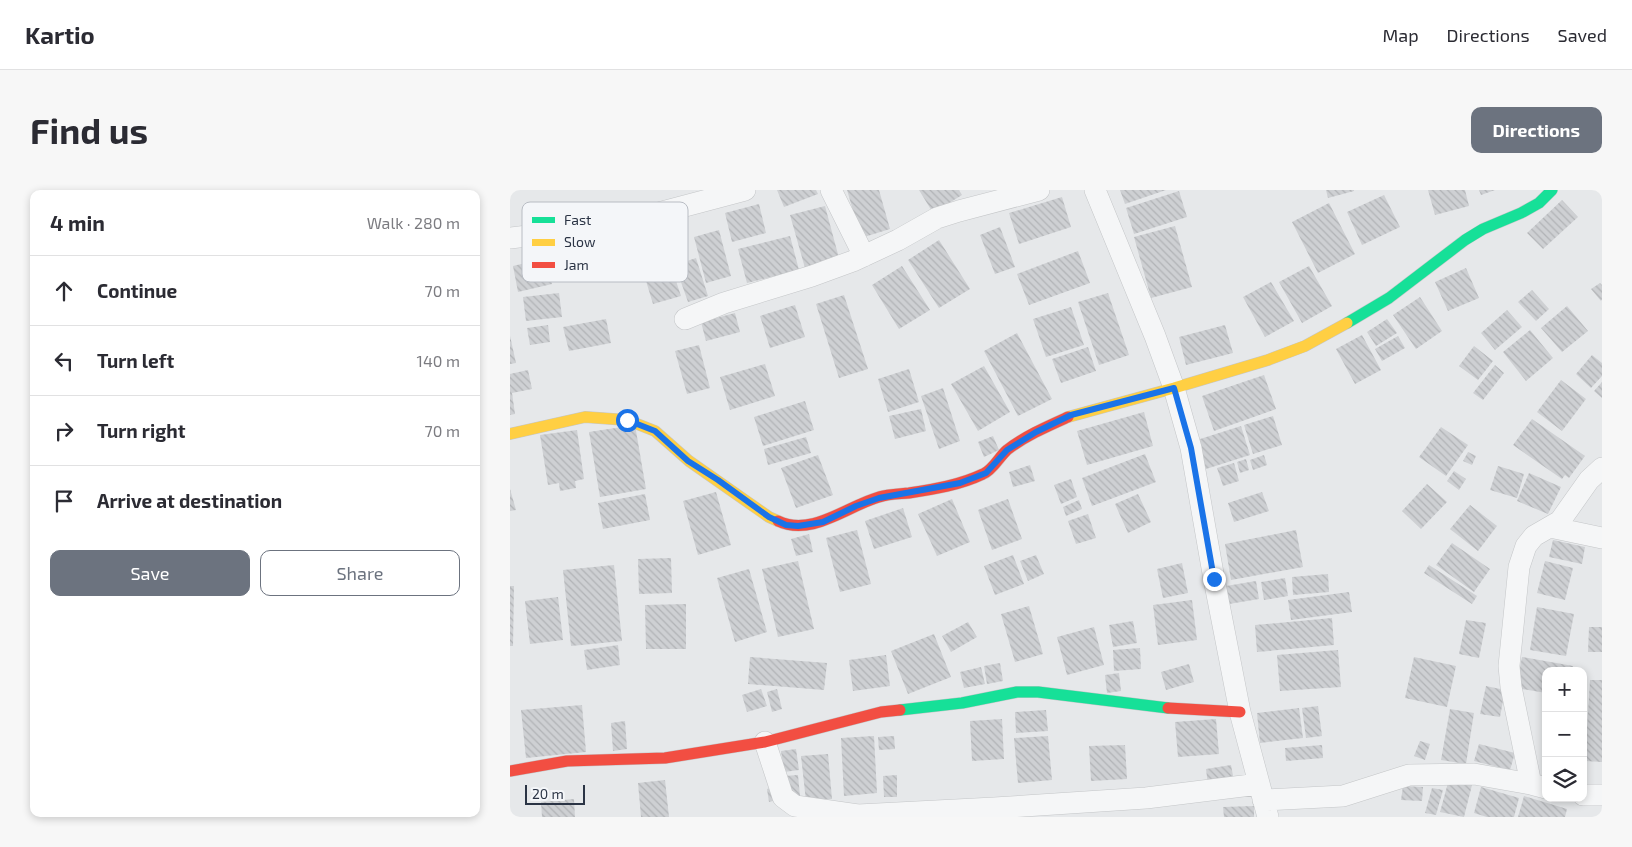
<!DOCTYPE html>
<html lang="en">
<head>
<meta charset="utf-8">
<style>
	body { margin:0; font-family:"Exo 2",sans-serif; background:#f7f7f7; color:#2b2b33 }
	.controls { position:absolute; right:15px; bottom:15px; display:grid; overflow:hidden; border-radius:10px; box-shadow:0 2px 8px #0003 }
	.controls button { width:45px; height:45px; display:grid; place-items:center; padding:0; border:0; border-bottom:1px solid #e1e1e2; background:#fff; color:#2b2b33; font:25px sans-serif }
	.scale { position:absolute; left:15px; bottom:12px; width:60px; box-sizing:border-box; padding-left:5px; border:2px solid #2b3445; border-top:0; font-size:14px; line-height:18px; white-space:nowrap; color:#2b3445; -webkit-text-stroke:4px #f4f6f9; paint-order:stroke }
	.stop { position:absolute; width:15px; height:15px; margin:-11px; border:4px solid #1a73e8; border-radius:50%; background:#fff }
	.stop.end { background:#1a73e8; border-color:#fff; box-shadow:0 1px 5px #0008 }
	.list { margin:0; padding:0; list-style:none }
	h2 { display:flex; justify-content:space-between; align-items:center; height:65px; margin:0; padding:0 20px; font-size:21px }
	h2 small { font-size:16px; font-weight:400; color:#7c7c81 }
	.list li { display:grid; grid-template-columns:32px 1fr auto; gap:15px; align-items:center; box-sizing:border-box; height:70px; padding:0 20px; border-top:1px solid #e1e1e2 }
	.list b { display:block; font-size:19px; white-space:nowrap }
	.list em { font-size:16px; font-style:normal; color:#7c7c81 }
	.actions { display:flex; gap:10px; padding:15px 20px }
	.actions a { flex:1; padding:11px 0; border:1px solid #6c737f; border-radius:10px; text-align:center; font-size:18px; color:#6c737f }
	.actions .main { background:#6c737f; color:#fff }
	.icon { flex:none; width:28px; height:28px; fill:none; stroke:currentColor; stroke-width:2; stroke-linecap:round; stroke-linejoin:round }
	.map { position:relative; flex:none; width:1092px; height:627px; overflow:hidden; border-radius:10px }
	header { display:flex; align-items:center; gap:30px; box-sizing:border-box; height:70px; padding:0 25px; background:#fff; border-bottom:1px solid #e1e1e2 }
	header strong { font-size:24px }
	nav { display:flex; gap:28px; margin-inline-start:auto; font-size:18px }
	.intro { display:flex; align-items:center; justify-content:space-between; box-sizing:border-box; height:120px; padding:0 30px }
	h1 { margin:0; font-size:35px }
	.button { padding:12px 22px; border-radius:10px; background:#6c737f; color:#fff; font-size:18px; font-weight:700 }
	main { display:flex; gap:30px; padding:0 30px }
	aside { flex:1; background:#fff; border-radius:10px; box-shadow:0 2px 8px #0003 }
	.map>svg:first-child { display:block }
	.building { fill:url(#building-back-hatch) }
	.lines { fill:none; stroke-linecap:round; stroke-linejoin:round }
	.street-casing { stroke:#c4c6c8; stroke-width:22 }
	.fast-casing { stroke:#c4c6c8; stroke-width:12 }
	.slow-casing { stroke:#c4c6c8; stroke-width:12 }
	.jam-casing { stroke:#c4c6c8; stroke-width:12 }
	.street { stroke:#f5f6f7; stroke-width:21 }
	.fast { stroke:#16e098; stroke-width:11 }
	.slow { stroke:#ffcf43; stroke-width:11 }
	.jam { stroke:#f24e42; stroke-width:11 }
	.route { stroke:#1a73e8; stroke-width:6 }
	.key { fill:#f4f6f9; stroke:#b8bcc3; stroke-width:1 }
	.key-label { font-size:14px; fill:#2b3445 }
</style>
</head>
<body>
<header>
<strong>Kartio</strong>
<nav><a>Map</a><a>Directions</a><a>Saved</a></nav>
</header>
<div class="intro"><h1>Find us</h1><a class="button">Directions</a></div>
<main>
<aside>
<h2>4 min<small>Walk · 280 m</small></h2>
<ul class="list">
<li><svg class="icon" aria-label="ahead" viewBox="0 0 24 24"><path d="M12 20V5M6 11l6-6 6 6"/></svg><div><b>Continue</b></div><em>70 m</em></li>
<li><svg class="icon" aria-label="left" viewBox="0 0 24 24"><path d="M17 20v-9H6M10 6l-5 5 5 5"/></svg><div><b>Turn left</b></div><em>140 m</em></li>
<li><svg class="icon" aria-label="right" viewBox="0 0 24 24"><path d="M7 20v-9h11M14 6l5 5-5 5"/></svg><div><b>Turn right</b></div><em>70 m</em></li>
<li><svg class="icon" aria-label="arrive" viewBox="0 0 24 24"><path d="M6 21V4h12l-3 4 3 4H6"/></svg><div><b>Arrive at destination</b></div></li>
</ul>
<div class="actions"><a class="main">Save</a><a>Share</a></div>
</aside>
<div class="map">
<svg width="1092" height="627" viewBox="0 0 1092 627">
	<defs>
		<pattern id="building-back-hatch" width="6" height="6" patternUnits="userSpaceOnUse" patternTransform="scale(1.25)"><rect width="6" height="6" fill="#ced0d3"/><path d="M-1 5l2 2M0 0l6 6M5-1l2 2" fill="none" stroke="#b1b3b6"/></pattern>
	</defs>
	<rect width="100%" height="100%" fill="#e6e8ea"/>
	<path class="building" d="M267 0H306L308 4 274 17Z
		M337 0H369L380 39 351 48Z
		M409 0H449L452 5 423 23Z
		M610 0H656L615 14Z
		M816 0H844V1L818 8Z
		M918 0H955L959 16 925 25Z
		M969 0H985L971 5Z
		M669 1 677 27 624 44 616 18Z
		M874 5 890 37 852 55 837 22Z
		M552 7 561 37 509 54 499 23Z
		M1052 10 1068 27 1033 59 1017 43Z
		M819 13 845 64 808 83 782 32Z
		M249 14 256 43 222 52 215 23Z
		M315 16 329 68 295 78 280 25Z
		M665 36 682 97 641 108 624 47Z
		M490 37 505 77 485 84 470 45Z
		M209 40 221 86 196 93 184 47Z
		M280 46 289 80 237 93 228 59Z
		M429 50 460 99 429 118 398 70Z
		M568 61 580 93 519 115 507 84Z
		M36 68 42 94 8 102 3 76Z
		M186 68 198 106 178 112 165 75Z
		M160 73 171 106 143 114 133 81Z
		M392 76 420 120 389 139 362 95Z
		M799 76 822 116 792 133 769 92Z
		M956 78 969 108 938 121 925 92Z
		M761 92 784 131 755 147 733 107Z
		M1090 93 1092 95V109L1091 111 1081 99Z
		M1022 100 1039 119 1026 131 1008 112Z
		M49 103 52 127 16 131 13 107Z
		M598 103 619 165 589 175 568 112Z
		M334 105 358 179 329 188 306 114Z
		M910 107 932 141 906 159 883 125Z
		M285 115 295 147 260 158 250 126Z
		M1057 116 1078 141 1052 162 1031 138Z
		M561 117 574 155 536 167 523 129Z
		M997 120 1012 137 985 160 971 143Z
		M225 123 230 142 196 151 191 132Z
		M96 129 101 153 59 161 53 137Z
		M877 129 887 143 866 156 857 142Z
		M38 135 40 152 20 155 17 138Z
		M715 135 723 163 676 175 669 147Z
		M1020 140 1043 168 1016 191 993 162Z
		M507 143 542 209 508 226 474 161Z
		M852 145 871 180 845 194 826 159Z
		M0 146 6 173 0 174Z
		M888 146 895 158 872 171 865 159Z
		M189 155 200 198 177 204 165 161Z
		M964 156 983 171 968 190 949 176Z
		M578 157 586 181 551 193 542 169Z
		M1082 165 1092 173V186L1081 198 1066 184Z
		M255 174 265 206 220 220 210 187Z
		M985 175 994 183 973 210 963 203Z
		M474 176 500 222 468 241 441 194Z
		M399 179 409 212 378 222 368 189Z
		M18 180 22 199 2 203 5 224 0 225V184Z
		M754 185 766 219 704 241 692 206Z
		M1051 190 1076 209 1052 241 1027 222Z
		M1092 192V208L1084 201Z
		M433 198 450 251 429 259 411 206Z
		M295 211 304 240 253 256 244 227Z
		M411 219 416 241 385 249 379 226Z
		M634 222 643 256 577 275 567 241Z
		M763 226 772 255 743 264 734 235Z
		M1022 229 1075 266 1059 288 1055 285 1052 289 1003 255Z
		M125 235 136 299 90 307 79 242Z
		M731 236 740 265 696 279 687 250Z
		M931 237 958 255 936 286 909 267Z
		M67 240 74 289 65 291 66 298 50 301 49 293 38 295 30 245Z
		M483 246 489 260 474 267 468 252Z
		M296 247 301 263 258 275 254 259Z
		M958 262 966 266 962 275 953 271Z
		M635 264 646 292 582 316 572 288Z
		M308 265 323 305 286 318 271 278Z
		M754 265 757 275 743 280 740 270Z
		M736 269 739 280 730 283 727 272Z
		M724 273 729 291 713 296 707 278Z
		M520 275 525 291 503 297 499 282Z
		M988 276 1014 284 1007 308 980 300Z
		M944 281 956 289 949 300 937 291Z
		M1019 283 1051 297 1038 324 1007 311Z
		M561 289 567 307 551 314 544 295Z
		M917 294 937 312 911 339 892 321Z
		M0 299 6 320 0 321Z
		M206 302 221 355 188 365 173 311Z
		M752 302 759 321 724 332 718 313Z
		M135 304 140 330 93 339 88 313Z
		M628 304 641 332 618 343 605 314Z
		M442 309 460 352 427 366 408 324Z
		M498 309 512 349 482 360 468 320Z
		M569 310 572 319 556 326 553 317Z
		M960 315 987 336 968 361 940 339Z
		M393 318 402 347 364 359 355 331Z
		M578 324 586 348 566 354 558 331Z
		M347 340 361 394 330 402 316 348Z
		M786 340 793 377 721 390 715 354Z
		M299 344 303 362 286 366 281 349Z
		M1043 350 1075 357 1072 374 1039 367Z
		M942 353 980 379 964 402 926 375Z
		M503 365 514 394 485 405 474 376Z
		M526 365 534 384 518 391 510 371Z
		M161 368 162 403 129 404 128 369Z
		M288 371 304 439 268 447 252 379Z
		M1035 371 1063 378 1055 410 1027 403Z
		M672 373 678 403 653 408 647 379Z
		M104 375 112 451 61 456 53 380Z
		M919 375 967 406 962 414 914 383Z
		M239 379 257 442 225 452 207 388Z
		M818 384 819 402 783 405 782 387Z
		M775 388 778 406 754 410 751 392Z
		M746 391 749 409 719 414 716 396Z
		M0 396H4L3 456H0Z
		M839 402 842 422 781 430 778 410Z
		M48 407 53 450 20 454 15 411Z
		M682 410 687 450 648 455 643 415Z
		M176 414V459H136L135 415Z
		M519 416 533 464 505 472 491 424Z
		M1027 417 1064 424 1056 466 1020 460Z
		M822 428 824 455 747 462 745 435Z
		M956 430 976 433 969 468 949 464Z
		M623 431 627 453 603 457 599 435Z
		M458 432 467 447 441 462 432 446Z
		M584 437 594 475 557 485 547 447Z
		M1079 437H1092V462H1078Z
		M424 444 441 487 398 504 381 461Z
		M108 455 110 475 77 480 74 460Z
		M630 458 631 479 604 481 603 460Z
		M828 460 831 497 770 501 767 465Z
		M376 465 380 496 343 501 339 470Z
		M240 467 317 473 314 500 238 494Z
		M904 467 946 476 937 517 895 508Z
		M1012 467 1063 476V481H1036V503L1006 498Z
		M490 473 493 491 477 494 474 476Z
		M679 474 684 492 656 500 651 482Z
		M471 477 475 494 454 498 450 482Z
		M609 483 611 501 597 503 595 485Z
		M1080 490H1092V572L1075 571Z
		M976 496 995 500 990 527 970 524Z
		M251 499 257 516 237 522 232 505Z
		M267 499 272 519 262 522 257 502Z
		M72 515 76 562 16 568 11 520Z
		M808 516 812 546 796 548 792 518Z
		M789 518 793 548 750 553 747 523Z
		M940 519 964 523 956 574 931 570Z
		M536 520 538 541 506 543 505 522Z
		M492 529 494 569 462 571 460 531Z
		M706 529 709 564 668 567 665 532Z
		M115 531 117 559 103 561 101 533Z
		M364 546 367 603 334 606 331 548Z
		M384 546 385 559 369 560 368 547Z
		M538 546 542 590 508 593 504 548Z
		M910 551 920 554 915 570 904 566Z
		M969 554 1005 563 1000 580 964 571Z
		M615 555 617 589 581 591 579 556Z
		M812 555 813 568 776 571 775 558Z
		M286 559 289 580 274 582 271 561Z
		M318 564 322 609 296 611 291 566Z
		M721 575 724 591 698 595 696 579Z
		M288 585 290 606 276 607 274 586Z
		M387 585V607H374L373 586Z
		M939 589 962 595 954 627 930 622Z
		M155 590 159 627H131L128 593Z
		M268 596 271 609 259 612 257 599Z
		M893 596 913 597 912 611 891 610Z
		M971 597 1009 608 1004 627H977L964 623Z
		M922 598 933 600 926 625 915 623Z
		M1014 606 1057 619 1055 627H1008Z
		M64 609 65 627H32L31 612Z
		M744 616V627H714L713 617Z"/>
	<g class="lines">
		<defs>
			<path id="street" d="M321 0 354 66
				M585 0 645 146 664 198 681 258 704 389 730 522 758 627
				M0 48 76 39 107 34 235 0
				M175 129 214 113 302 86 343 71 388 50 427 28 449 21 529 0
				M1040 337 1092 348
				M255 552 273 607 285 616 348 625 484 618 636 608 749 594
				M1036 598 1021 594 1001 497 999 476 1009 377 1016 356 1024 346 1050 331 1079 290 1092 278
				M1073 605H1092
				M753 610 833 606 899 585 964 584 1021 594"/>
			<path id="fast" d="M837 133 879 108 955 50 973 39 1011 23 1029 13 1042 0
				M390 520 452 513 507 502H528L658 518"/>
			<path id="slow" d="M558 227 664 198 758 170 795 156 837 133
				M0 244 75 227 117 230 145 241 179 271 259 327 268 331"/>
			<path id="jam" d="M268 331C302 347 337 316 369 307 378 304 389 304 399 303 425 299 450 295 473 284 483 280 489 267 497 260 515 246 538 236 558 227
				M658 518 730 522
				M0 581 57 571 155 568 255 552 371 522 390 520"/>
		</defs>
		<use href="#street" class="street-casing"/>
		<use href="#fast" class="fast-casing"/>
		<use href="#slow" class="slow-casing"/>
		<use href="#jam" class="jam-casing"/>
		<use href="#street" class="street"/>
		<use href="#fast" class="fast"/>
		<use href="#slow" class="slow"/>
		<use href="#jam" class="jam"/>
	</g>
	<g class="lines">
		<path class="route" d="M117 230 145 241 178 271 208 290 259 327 276 335 288 336 313 332 346 316 369 308 450 293 476 283 497 260 526 242 561 225 664 198 681 258 704 389"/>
	</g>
	<rect x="12" y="12" width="166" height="80" rx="8" class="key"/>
	<rect x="22" y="27" width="23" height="6" fill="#16e098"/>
	<rect x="22" y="49" width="23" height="7" fill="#ffcf43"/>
	<rect x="22" y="72" width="23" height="6" fill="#f24e42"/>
	<g class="key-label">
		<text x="54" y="35">Fast</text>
		<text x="54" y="57">Slow</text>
		<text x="54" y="80">Jam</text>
	</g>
</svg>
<div class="controls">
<button>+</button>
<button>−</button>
<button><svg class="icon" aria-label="layers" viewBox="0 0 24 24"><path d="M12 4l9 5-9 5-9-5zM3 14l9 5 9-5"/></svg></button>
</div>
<div class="scale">20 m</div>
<div class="stop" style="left:117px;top:230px"></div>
<div class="stop end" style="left:704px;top:389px"></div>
</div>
</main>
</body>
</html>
